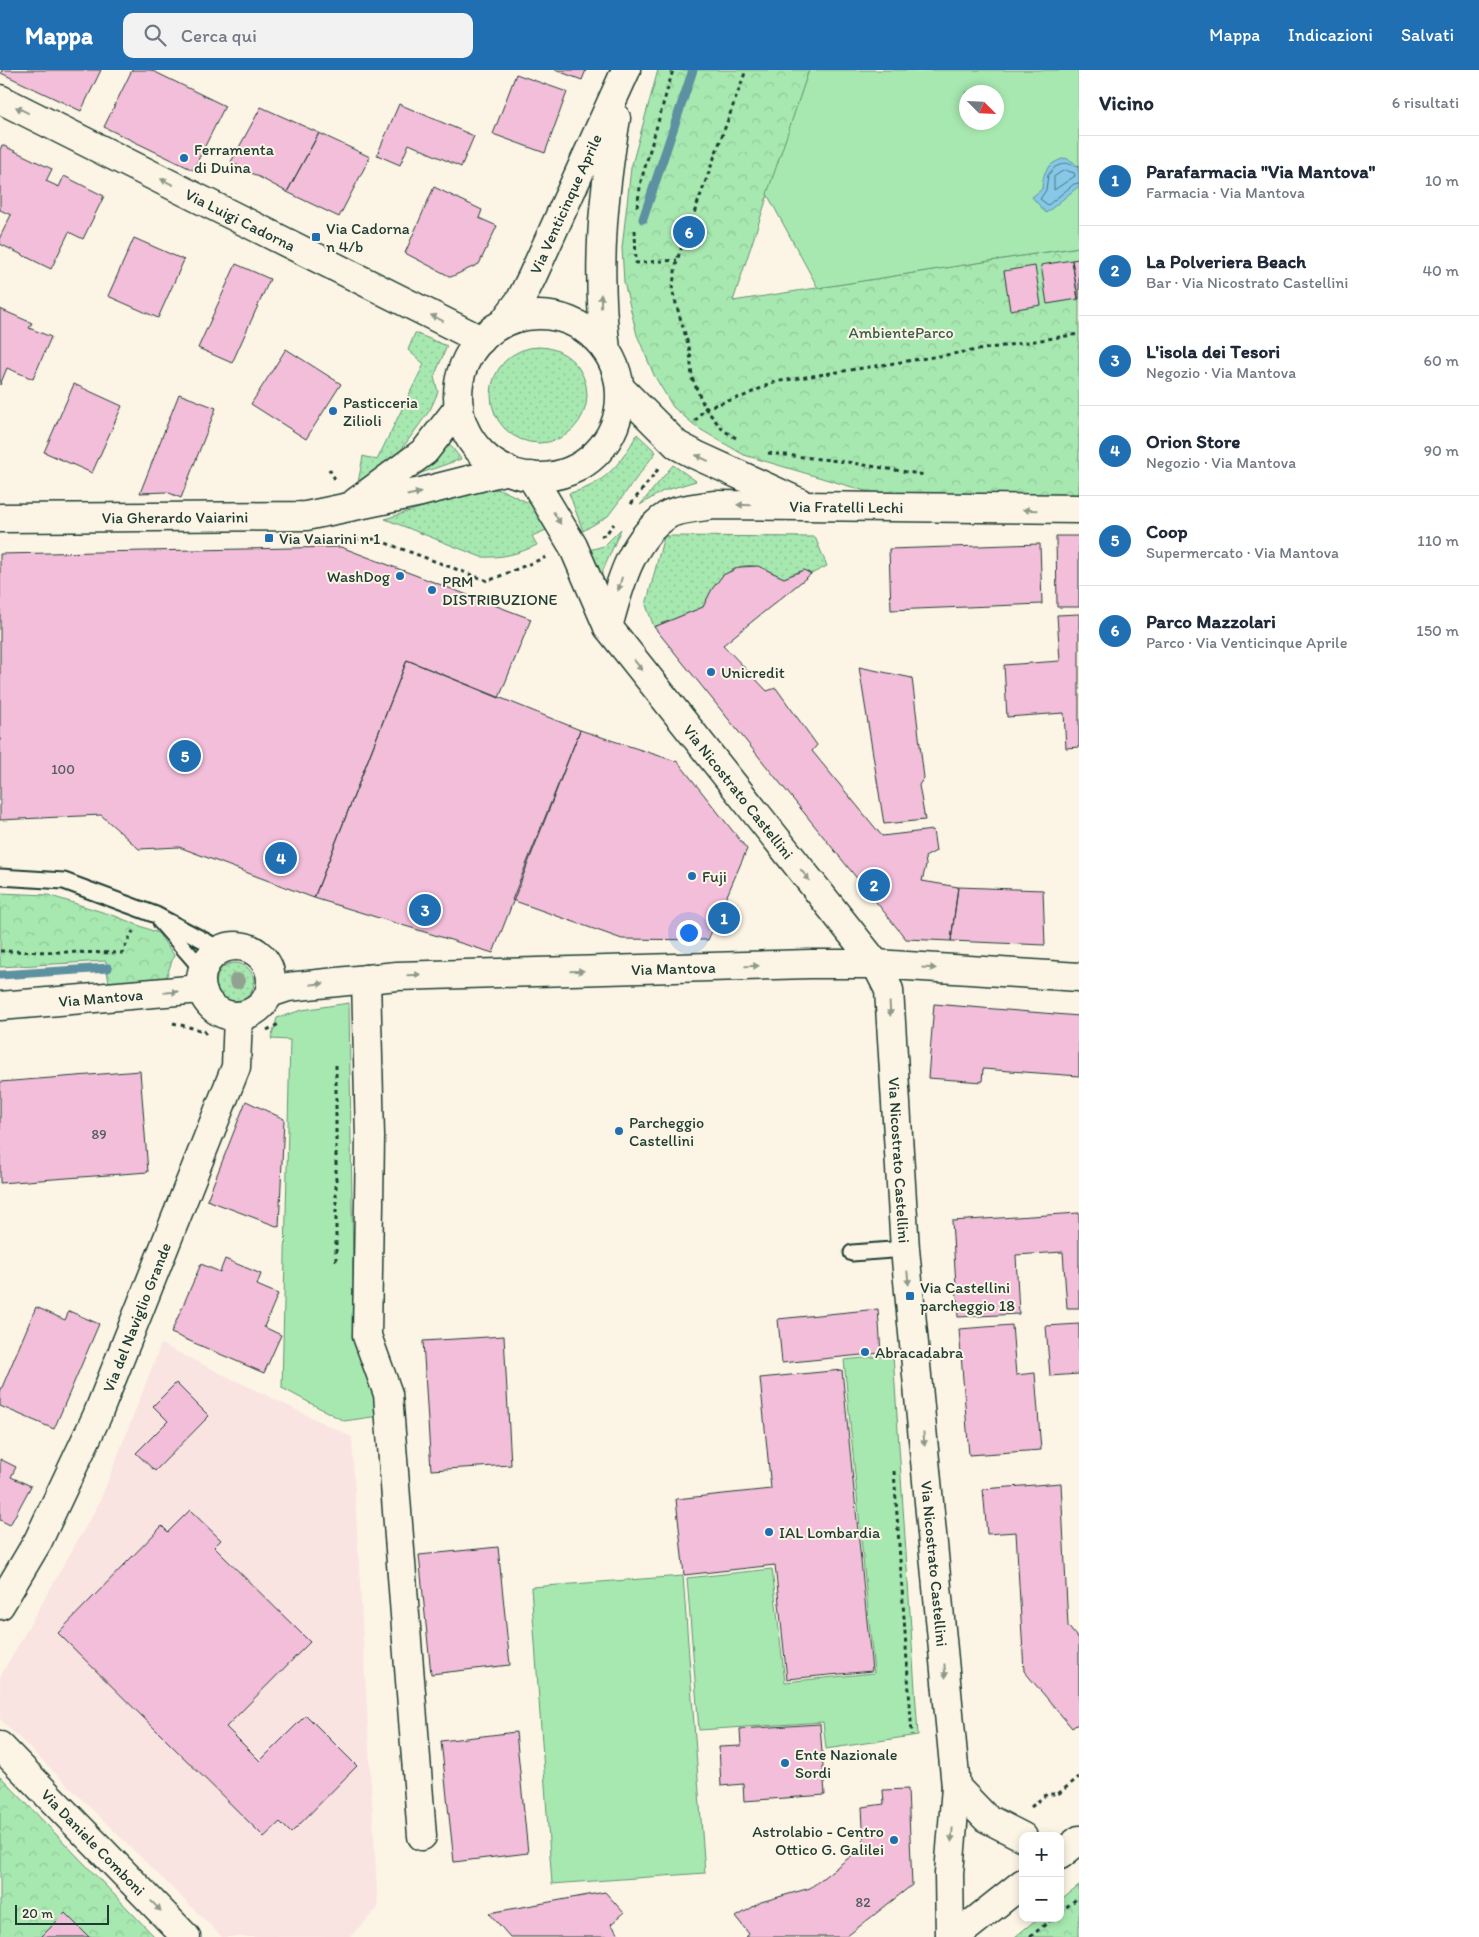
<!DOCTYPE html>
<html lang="it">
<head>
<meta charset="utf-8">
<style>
	body { margin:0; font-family:Itim,sans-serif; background:#f2f2f3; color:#1f2937 }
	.controls { position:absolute; right:15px; bottom:15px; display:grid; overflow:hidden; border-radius:10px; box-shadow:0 2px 8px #0003 }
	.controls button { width:45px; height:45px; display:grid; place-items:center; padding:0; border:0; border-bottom:1px solid #e0e1e3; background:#fff; color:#1f2937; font:25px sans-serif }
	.compass { position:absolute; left:959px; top:15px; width:45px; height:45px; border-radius:50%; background:#fff; box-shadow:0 2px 8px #0003; rotate:114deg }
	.scale { position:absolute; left:15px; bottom:12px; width:94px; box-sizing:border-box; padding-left:5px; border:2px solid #1f3d34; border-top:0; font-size:14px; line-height:18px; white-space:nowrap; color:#1f3d34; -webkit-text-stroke:4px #fcf5e5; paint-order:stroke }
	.you { position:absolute; left:688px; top:862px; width:18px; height:18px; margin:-12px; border:4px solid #fff; border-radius:50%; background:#1a73e8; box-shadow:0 0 0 8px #1a73e833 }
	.badge { display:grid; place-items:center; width:32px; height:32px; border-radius:50%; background:#1f6fb2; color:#fff; font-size:16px; font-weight:700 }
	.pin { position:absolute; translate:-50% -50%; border:2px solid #fff; box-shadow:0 1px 5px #0006 }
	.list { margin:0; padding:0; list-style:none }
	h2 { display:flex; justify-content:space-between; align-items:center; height:65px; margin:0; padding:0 20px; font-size:21px }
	h2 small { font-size:16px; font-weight:400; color:#747a83 }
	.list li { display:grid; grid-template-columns:32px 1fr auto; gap:15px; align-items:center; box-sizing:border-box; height:90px; padding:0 20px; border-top:1px solid #e0e1e3 }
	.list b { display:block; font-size:19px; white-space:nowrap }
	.list p { margin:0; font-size:16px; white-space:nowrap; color:#747a83 }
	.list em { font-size:16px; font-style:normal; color:#747a83 }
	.icon { flex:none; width:28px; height:28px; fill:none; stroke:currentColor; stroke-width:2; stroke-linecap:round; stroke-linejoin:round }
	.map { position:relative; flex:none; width:1079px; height:1867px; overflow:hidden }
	header { display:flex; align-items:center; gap:30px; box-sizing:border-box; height:70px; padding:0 25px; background:#1f6fb2; color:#fff }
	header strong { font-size:24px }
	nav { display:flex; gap:28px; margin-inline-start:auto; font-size:18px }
	.search { width:350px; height:45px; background:#f2f2f3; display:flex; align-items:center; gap:12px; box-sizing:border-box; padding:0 18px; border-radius:10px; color:#747a83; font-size:19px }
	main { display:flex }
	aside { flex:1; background:#fff }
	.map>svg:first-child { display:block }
	.built { fill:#f9e4e2 }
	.grass { fill:url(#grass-dots); stroke:#639272 }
	.forest { fill:url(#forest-crowns); stroke:#639272 }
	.garden { fill:#a7e8b0; stroke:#639272; fill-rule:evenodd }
	.water { fill:#87c8e8; stroke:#5d90a0 }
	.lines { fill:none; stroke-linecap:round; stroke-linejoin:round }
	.shore { stroke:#49757c; stroke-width:1 }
	.stream { stroke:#5d90a0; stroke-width:9 }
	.building { fill:#f3beda; stroke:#1f3d34 }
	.lane-casing { stroke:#1f3d34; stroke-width:19 }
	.street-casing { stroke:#1f3d34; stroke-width:31 }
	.secondary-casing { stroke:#1f3d34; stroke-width:31 }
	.path { stroke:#1f3d34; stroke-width:3; stroke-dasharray:4 4; stroke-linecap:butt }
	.lane { stroke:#fcf5e5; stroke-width:15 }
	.street { stroke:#fcf5e5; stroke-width:28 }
	.secondary { stroke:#fcf5e5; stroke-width:28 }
	.tree { fill:#91a291 }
	.oneway { fill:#8e998c }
	.poi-dot { fill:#1f6fb2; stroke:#fcf5e5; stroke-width:2 }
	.labels { text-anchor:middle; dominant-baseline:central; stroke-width:4; stroke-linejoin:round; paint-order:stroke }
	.number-label { font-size:14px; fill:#545d5e }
	.poi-label { font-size:16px; fill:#1f3d34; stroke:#fcf5e5; text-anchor:start }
	.street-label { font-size:16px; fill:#1f3d34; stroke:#fcf5e5 }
	.park-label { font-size:16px; fill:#3a5f4d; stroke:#fcf5e5 }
</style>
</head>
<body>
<header>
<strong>Mappa</strong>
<div class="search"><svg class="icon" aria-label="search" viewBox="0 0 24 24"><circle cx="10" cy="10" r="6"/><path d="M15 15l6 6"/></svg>Cerca qui</div>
<nav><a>Mappa</a><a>Indicazioni</a><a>Salvati</a></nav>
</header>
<main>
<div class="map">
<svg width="1079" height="1867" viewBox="0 0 1079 1867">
	<defs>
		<pattern id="grass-dots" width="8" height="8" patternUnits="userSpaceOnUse" patternTransform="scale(1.25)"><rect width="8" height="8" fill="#a7e8b0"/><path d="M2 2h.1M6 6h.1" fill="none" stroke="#8fc898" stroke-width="1.8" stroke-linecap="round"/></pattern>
		<pattern id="forest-crowns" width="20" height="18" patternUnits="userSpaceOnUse" patternTransform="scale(1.25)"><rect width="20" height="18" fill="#a7e8b0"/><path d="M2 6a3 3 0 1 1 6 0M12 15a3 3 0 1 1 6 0" fill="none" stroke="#8fc898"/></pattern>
	</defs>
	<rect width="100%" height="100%" fill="#fcf5e5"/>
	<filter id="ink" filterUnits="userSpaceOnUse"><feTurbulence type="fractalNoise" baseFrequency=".02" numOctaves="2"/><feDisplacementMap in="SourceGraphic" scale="10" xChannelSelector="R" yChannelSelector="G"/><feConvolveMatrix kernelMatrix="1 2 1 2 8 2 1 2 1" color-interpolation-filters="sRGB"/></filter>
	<g filter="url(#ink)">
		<path class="built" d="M161 1274 352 1367 378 1838 350 1867H222L0 1649V1607L100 1431Z"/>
		<path class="grass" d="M415 263 447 276 434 307 438 322 430 340 401 380 358 413 363 386 377 390 424 294 408 280Z
			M491 325a48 48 0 1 1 96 0a48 48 0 1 1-96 0Z
			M637 364 656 382 608 446 583 461 569 423C602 417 622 393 637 364Z
			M448 372 461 389 413 406Z
			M673 395 696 411 663 421 640 435Z
			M482 418 502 420 539 438 551 458 532 466 537 475C518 484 502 488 481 487L385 449Z
			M621 459 601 505 589 480 604 476Z
			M664 466 815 467 827 496 811 504 804 500 784 508C776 505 767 499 759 497 730 489 714 515 703 537L654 557 646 535Z
			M216 912a19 19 0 1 1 38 0a19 19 0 1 1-38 0Z"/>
		<path class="forest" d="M658 0H809L733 231 1079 177V427L879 425 744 385 698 358 673 337 654 305 637 265 624 212 622 178 631 98Z
			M0 823 48 825 115 846 158 863 174 885 165 911 109 915 106 891 0 897Z
			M0 1706 155 1867H0Z
			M1079 1816V1867H1015L1038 1848H1060V1831Z"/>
		<path class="garden" d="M809 0H1079V177L818 218 767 124ZM966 22H996V52H966Z
			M349 933 354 1265 375 1324 379 1346 344 1351 282 1318 290 970 271 969 277 948 302 940Z
			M893 1285 918 1665 826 1679 823 1652 699 1660 687 1508 772 1499 785 1612 874 1603 844 1290Z
			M683 1506 705 1803 552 1814 531 1517Z"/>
		<path class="water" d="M1065 88C1079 93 1079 98 1079 116L1046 143 1032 127 1042 119C1043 101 1047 94 1065 88Z"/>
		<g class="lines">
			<path class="shore" d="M1079 97 1065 93 1055 97 1048 105 1046 120 1040 129 1048 135 1074 114 1079 113
				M1065 100 1074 103 1075 106 1054 120V107Z"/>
			<path class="stream" d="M643 149 693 0
				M0 905 108 898"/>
		</g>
		<path class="building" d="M2 0H101L81 41 1 3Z
			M132 0H151L225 36 193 100 104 57Z
			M555 0H586L582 10Z
			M516 4 567 22 545 83 493 64Z
			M399 34 474 66 461 97 409 74 400 95 377 85Z
			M261 37 319 63 287 122 231 92Z
			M319 63 370 87 339 147 287 122Z
			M2 75 52 99 46 111 59 117 64 106 104 126 83 169 69 162 51 199 0 174V167L11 145 0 140V80Z
			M434 117 482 140 479 148 497 156 479 194 451 207 405 183Z
			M134 168 184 190 158 248 108 226Z
			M1079 189V229H1078L1072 190Z
			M1072 190 1078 229 1047 234 1041 195Z
			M236 194 270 209 232 293 198 278Z
			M1035 196 1041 235 1010 240 1004 201Z
			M0 239 32 253 29 258 51 267 33 309 7 298 0 315Z
			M286 279 341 314 306 369 251 334Z
			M74 314 122 336 92 403 44 382Z
			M179 324 216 338 181 428 167 422 140 423Z
			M1056 466H1079V537H1057Z
			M1040 474 1042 534 891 540 889 479Z
			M341 477 531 549 499 628 407 590 314 828 179 777 139 779 101 745 0 750V484Z
			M758 496 784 508 804 500 811 504 723 575 767 621 776 618 817 675 812 681 882 766 933 760 936 781 925 787 926 795 922 811 958 817 951 871 906 869 654 557 703 537 712 519 723 505 740 497Z
			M1079 544V677L1066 678 1064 643 1007 647 1004 595 1060 591 1057 545Z
			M407 590 580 660 493 883 314 828Z
			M859 597 912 608 924 708 919 715 925 750 884 754Z
			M580 660 678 692 747 779 708 870 622 869 512 830Z
			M958 817 1043 820 1045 875 951 871Z
			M934 934 1079 946V1006L983 999 982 1012 928 1008Z
			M140 1001 148 1102 0 1113V1012Z
			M246 1031 284 1049 279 1157 207 1130Z
			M1079 1143V1238H1067L1063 1182 1016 1185 1019 1244 958 1247 952 1151Z
			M225 1189 261 1204 257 1215 278 1224 264 1257 281 1265 264 1303 171 1263 201 1194 220 1202Z
			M36 1237 65 1250 69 1241 99 1254 54 1359 0 1336V1322Z
			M878 1239 881 1283 782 1293 778 1249Z
			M1079 1254V1304L1050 1306 1046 1256Z
			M1012 1255 1016 1305 1035 1303 1041 1380 969 1385 959 1259Z
			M504 1266 511 1395 431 1400 423 1271Z
			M842 1300 872 1601 787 1609 775 1495 684 1505 676 1429 771 1419 760 1308Z
			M176 1313 209 1346 155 1401 136 1383 168 1351 153 1336Z
			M0 1389 16 1397 11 1407 31 1416 10 1455 0 1450Z
			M1061 1413 1068 1556 1079 1570V1653L1072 1658 1024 1601 1016 1462 987 1464 983 1419Z
			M190 1440 221 1470 214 1477 310 1572 226 1657 260 1691 306 1645 357 1696 291 1763 280 1752 264 1767 58 1563 162 1456 168 1462Z
			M498 1477 510 1595 431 1604 419 1485Z
			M820 1654 825 1725 744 1731 743 1714 721 1716 719 1677 741 1676 740 1659Z
			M516 1662 528 1783 454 1792 441 1671Z
			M908 1719 912 1815 846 1867H746L749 1864 736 1847 761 1832 810 1818 864 1776 862 1737 884 1734 883 1720Z
			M605 1822 624 1843 611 1854 621 1867H510L489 1843Z
			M65 1843 89 1867H41Z"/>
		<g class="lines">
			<defs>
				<path id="lane" d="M0 807 64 811 156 845 220 879
					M161 852 202 899
					M852 1183 905 1179"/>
				<g id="street">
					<path d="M366 909 370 1067 367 1266 388 1324 422 1766"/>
					<path id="s1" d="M0 1535 38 1471 97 1346 236 997 238 947"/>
					<path id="s2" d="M0 1676 186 1867"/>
				</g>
				<g id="secondary">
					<path id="s3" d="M0 29 481 270"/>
					<circle cx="539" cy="326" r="81"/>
					<path id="s4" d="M503 253 521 229 532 207 626 0"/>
					<path d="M606 280C596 199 603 127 616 48"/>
					<path d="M620 318 677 375 696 385 799 432"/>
					<path id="s5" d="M531 406 573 476 608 557 876 894 889 920 905 1179 956 1717 949 1803 950 1867"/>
					<path d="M356 432 425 381 459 337"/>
					<path id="s6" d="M0 448 306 446 421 422 508 400"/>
					<path id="s7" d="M608 557C619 517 630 469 669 444 678 439 702 437 714 435L1079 439"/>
					<circle cx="236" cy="911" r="35"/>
					<path id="s8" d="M270 923 288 917 397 906 810 894H876L1079 907"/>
					<path id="s9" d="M0 936 201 919"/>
					<path d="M956 1717 986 1748 1023 1767"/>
					<path d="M1060 1785 1079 1770"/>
					<path d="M955 1867 1023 1813"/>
				</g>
			</defs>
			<use href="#lane" class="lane-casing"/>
			<use href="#street" class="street-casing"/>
			<use href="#secondary" class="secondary-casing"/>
			<path class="path" d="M637 137 641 111 673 0
				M635 160 636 193
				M635 193 677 190
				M695 351 705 338 744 326 774 312 1079 264
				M736 368 723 360 705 338 692 308 690 281 672 220 677 190 746 0
				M768 383 847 392 925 405
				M329 399 335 409
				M631 434 659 398
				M601 466 605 465 614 454
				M347 470 375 469 488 511 546 487
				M0 881 122 883 133 861
				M173 953 204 961 206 964
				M267 960 281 953
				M336 1191V992
				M894 1401 912 1665
				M1031 1737 1047 1724H1058L1079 1707
				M1060 1842 1079 1827
				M1030 1867 1053 1848"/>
			<use href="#lane" class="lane"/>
			<use href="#street" class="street"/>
			<use href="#secondary" class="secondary"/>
		</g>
		<circle class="tree" cx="237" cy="911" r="8"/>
		<defs><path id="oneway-solid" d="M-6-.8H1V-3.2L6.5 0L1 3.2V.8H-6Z" transform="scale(1.25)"/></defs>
		<g class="oneway">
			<use href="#oneway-solid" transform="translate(22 40) rotate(-154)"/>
			<use href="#oneway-solid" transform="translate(167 112) rotate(-154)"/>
			<use href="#oneway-solid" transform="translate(601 231) rotate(-91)"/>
			<use href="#oneway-solid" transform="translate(437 248) rotate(-154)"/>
			<use href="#oneway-solid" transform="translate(702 388) rotate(-155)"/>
			<use href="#oneway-solid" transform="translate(414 424) rotate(-12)"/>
			<use href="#oneway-solid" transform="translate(744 435) rotate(-179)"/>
			<use href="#oneway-solid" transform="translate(1030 440) rotate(-179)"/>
			<use href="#oneway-solid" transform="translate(557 448) rotate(59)"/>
			<use href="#oneway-solid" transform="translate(620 514) rotate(106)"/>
			<use href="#oneway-solid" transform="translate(638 595) rotate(52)"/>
			<use href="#oneway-solid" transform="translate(805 805) rotate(52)"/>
			<use href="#oneway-solid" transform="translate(752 896) rotate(-2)"/>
			<use href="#oneway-solid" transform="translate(929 898) rotate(4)"/>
			<use href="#oneway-solid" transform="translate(577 901) rotate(-2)"/>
			<use href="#oneway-solid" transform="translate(414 905) rotate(-2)"/>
			<use href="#oneway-solid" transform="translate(317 914) rotate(-6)"/>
			<use href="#oneway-solid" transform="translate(171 922) rotate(-5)"/>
			<use href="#oneway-solid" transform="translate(890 939) rotate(87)"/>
			<use href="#oneway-solid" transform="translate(908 1208) rotate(84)"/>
			<use href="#oneway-solid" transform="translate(924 1369) rotate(85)"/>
			<use href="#oneway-solid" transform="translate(945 1601) rotate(85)"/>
			<use href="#oneway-solid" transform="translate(952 1765) rotate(95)"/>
			<use href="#oneway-solid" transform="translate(156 1836) rotate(46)"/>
		</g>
	</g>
	<g class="poi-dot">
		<circle cx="184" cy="88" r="5"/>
		<rect x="311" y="162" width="10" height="10" rx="2.5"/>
		<circle cx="333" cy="341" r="5"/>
		<rect x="264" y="463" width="10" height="10" rx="2.5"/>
		<circle cx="400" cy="506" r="5"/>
		<circle cx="432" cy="520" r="5"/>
		<circle cx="711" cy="602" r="5"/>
		<circle cx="692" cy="806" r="5"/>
		<circle cx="619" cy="1061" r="5"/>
		<rect x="905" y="1221" width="10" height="10" rx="2.5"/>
		<circle cx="865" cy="1282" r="5"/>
		<circle cx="769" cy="1462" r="5"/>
		<circle cx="785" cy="1693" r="5"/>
		<circle cx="894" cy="1770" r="5"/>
	</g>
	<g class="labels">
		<g class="number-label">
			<text x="63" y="699">100</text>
			<text x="99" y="1064">89</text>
			<text x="863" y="1832">82</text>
		</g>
		<g class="poi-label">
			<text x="194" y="79">Ferramenta<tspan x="194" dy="18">di Duina</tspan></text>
			<text x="326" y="158">Via Cadorna<tspan x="326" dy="18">n 4/b</tspan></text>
			<text x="343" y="332">Pasticceria<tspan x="343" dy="18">Zilioli</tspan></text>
			<text x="279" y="468">Via Vaiarini n 1</text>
			<text x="390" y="506" text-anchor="end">WashDog</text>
			<text x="442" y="511">PRM<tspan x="442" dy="18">DISTRIBUZIONE</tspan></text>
			<text x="721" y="602">Unicredit</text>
			<text x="702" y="806">Fuji</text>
			<text x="629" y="1052">Parcheggio<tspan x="629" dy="18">Castellini</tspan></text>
			<text x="920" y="1217">Via Castellini<tspan x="920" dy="18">parcheggio 18</tspan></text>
			<text x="875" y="1282">Abracadabra</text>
			<text x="779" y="1462">IAL Lombardia</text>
			<text x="795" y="1684">Ente Nazionale<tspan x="795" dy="18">Sordi</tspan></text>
			<text x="884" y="1761" text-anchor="end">Astrolabio - Centro<tspan x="884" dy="18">Ottico G. Galilei</tspan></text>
		</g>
		<g class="street-label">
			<text stroke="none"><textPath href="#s4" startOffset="135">Via Venticinque Aprile</textPath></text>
			<text stroke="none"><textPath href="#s3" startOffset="269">Via Luigi Cadorna</textPath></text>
			<text stroke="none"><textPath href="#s7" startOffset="310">Via Fratelli Lechi</textPath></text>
			<text stroke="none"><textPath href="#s6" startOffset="175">Via Gherardo Vaiarini</textPath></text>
			<text stroke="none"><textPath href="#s5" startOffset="380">Via Nicostrato Castellini</textPath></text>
			<text stroke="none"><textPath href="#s8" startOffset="405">Via Mantova</textPath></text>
			<text stroke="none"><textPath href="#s9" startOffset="101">Via Mantova</textPath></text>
			<text stroke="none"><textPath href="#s5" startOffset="800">Via Nicostrato Castellini</textPath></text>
			<text stroke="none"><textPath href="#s1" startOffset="319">Via del Naviglio Grande</textPath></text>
			<text stroke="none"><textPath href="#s5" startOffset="1205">Via Nicostrato Castellini</textPath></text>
			<text stroke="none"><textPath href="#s2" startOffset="134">Via Daniele Comboni</textPath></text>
		</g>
		<g class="park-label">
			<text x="901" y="262">AmbienteParco</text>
		</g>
	</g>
</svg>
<div class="controls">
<button>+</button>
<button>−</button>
</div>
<svg class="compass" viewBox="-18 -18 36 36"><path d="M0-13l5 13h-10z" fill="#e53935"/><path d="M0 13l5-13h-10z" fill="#747a83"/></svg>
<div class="scale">20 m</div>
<div class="you"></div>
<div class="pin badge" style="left:724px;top:848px">1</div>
<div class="pin badge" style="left:874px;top:815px">2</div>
<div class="pin badge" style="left:425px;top:840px">3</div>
<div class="pin badge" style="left:281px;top:788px">4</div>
<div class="pin badge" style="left:185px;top:686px">5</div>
<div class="pin badge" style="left:689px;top:162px">6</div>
</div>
<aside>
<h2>Vicino<small>6 risultati</small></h2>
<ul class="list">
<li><span class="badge">1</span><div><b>Parafarmacia &quot;Via Mantova&quot;</b><p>Farmacia · Via Mantova</p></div><em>10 m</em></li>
<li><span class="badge">2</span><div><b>La Polveriera Beach</b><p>Bar · Via Nicostrato Castellini</p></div><em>40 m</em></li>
<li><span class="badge">3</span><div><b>L'isola dei Tesori</b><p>Negozio · Via Mantova</p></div><em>60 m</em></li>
<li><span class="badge">4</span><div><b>Orion Store</b><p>Negozio · Via Mantova</p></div><em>90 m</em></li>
<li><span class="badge">5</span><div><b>Coop</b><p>Supermercato · Via Mantova</p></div><em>110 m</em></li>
<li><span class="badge">6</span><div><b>Parco Mazzolari</b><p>Parco · Via Venticinque Aprile</p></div><em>150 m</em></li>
</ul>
</aside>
</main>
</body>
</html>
